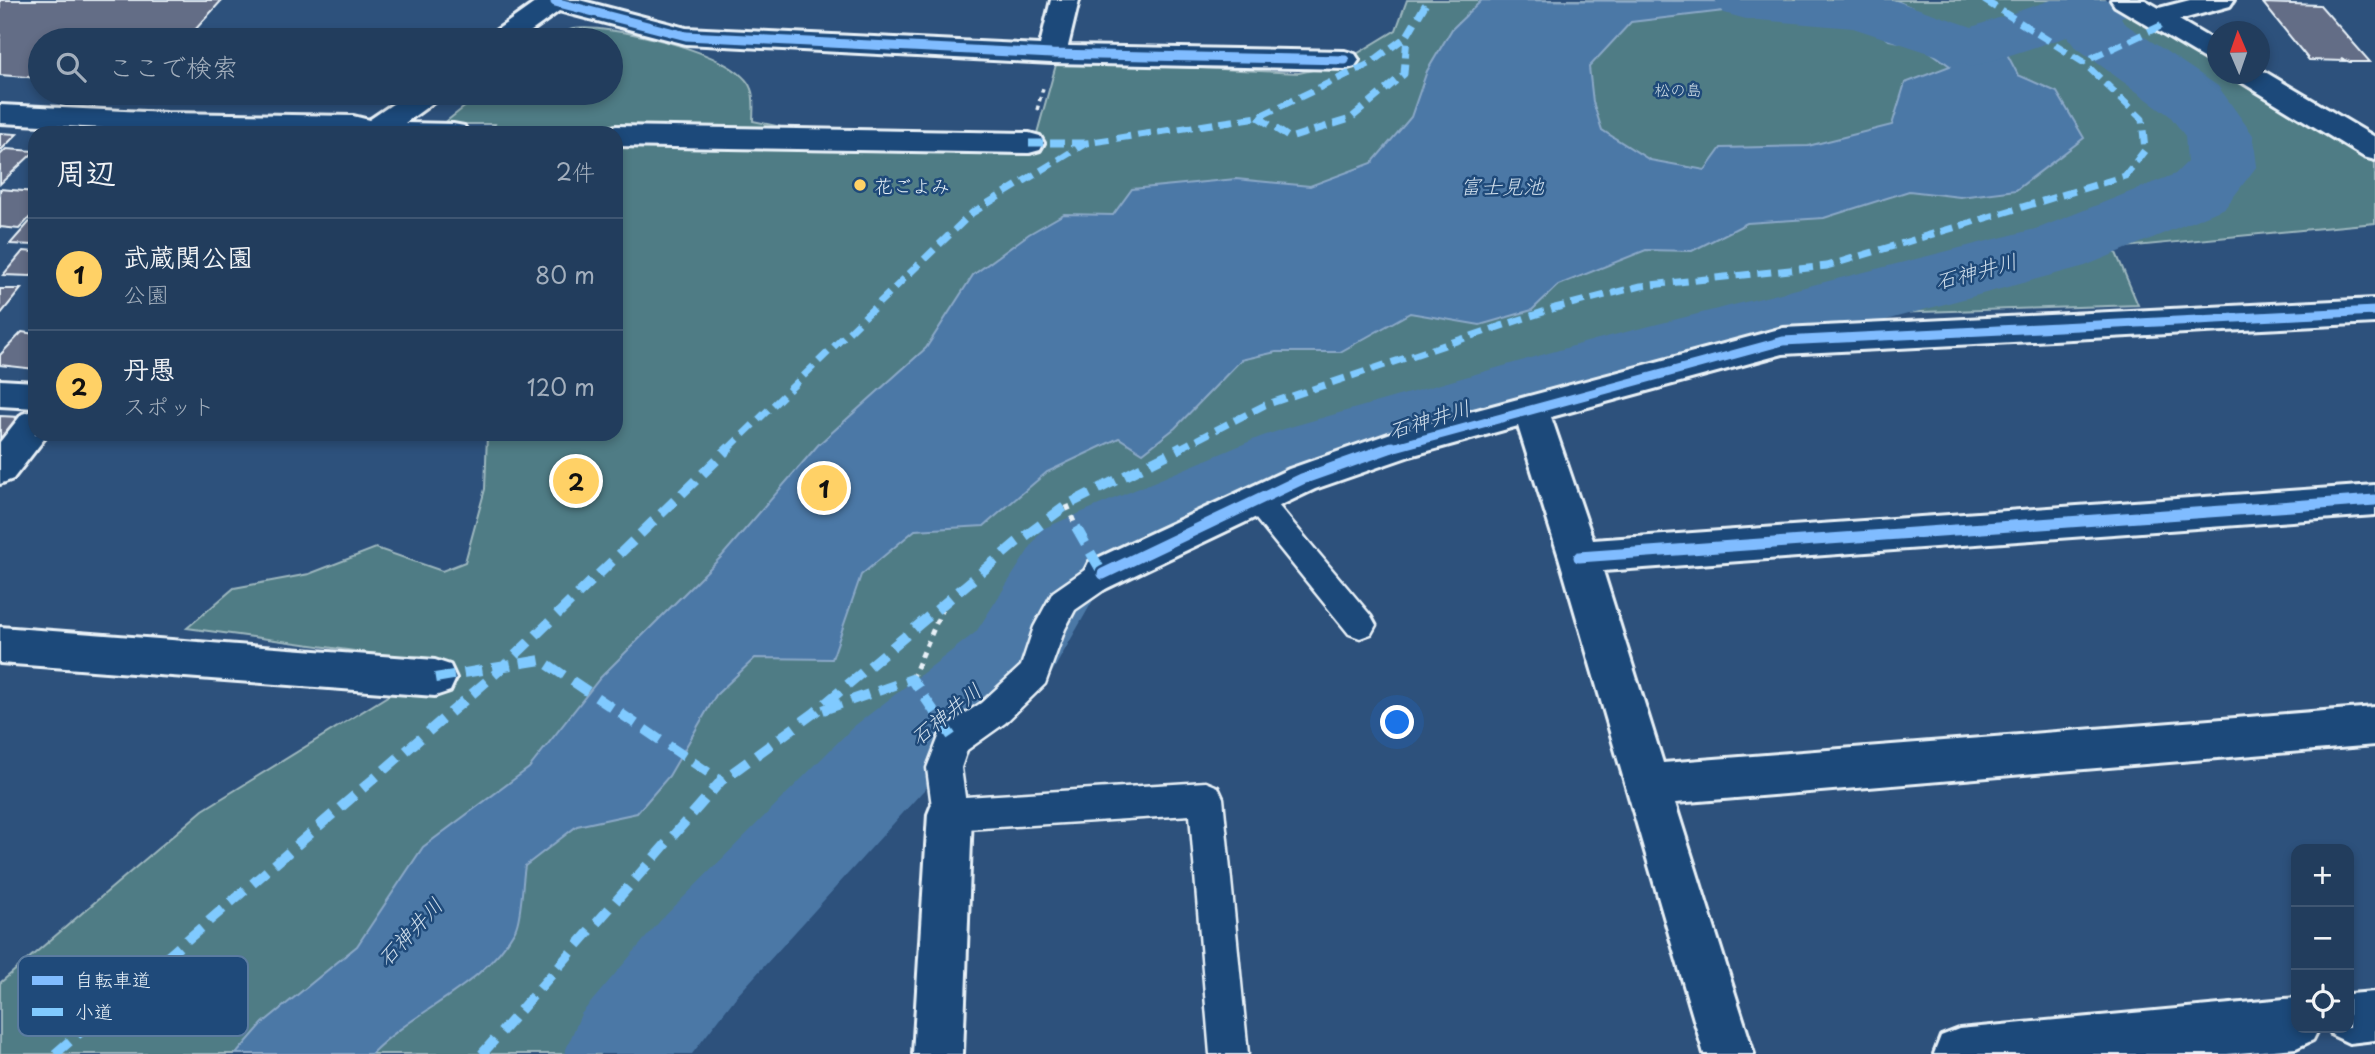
<!DOCTYPE html>
<html lang="ja">
<head>
<meta charset="utf-8">
<style>
	body { margin:0; font-family:"Playpen Sans","Klee One",sans-serif; background:#2a4463; color:#f1f3f6 }
	.controls { position:absolute; right:21px; bottom:21px; display:grid; overflow:hidden; border-radius:14px; box-shadow:0 4px 10px #0003 }
	.controls button { width:63px; height:63px; display:grid; place-items:center; padding:0; border:0; border-bottom:2px solid #3f5672; background:#223d5d; color:#f1f3f6; font:35px sans-serif }
	.compass { position:absolute; left:2207px; top:21px; width:63px; height:63px; border-radius:50%; background:#223d5d; box-shadow:0 4px 10px #0003; rotate:358deg }
	.you { position:absolute; left:1398px; top:723px; width:24px; height:24px; margin:-18px; border:5px solid #fff; border-radius:50%; background:#1a73e8; box-shadow:0 0 0 10px #1a73e833 }
	.badge { display:grid; place-items:center; width:46px; height:46px; border-radius:50%; background:#ffd166; color:#111; font-size:23px; font-weight:700 }
	.pin { position:absolute; translate:-50% -50%; border:4px solid #fff; box-shadow:0 2px 7px #0006 }
	.list { margin:0; padding:0; list-style:none }
	h2 { display:flex; justify-content:space-between; align-items:center; height:91px; margin:0; padding:0 28px; font-size:30px }
	h2 small { font-size:23px; font-weight:400; color:#a2aebc }
	.list li { display:grid; grid-template-columns:46px 1fr auto; gap:21px; align-items:center; box-sizing:border-box; height:112px; padding:0 28px; border-top:2px solid #3f5672 }
	.list b { display:block; font-size:26px; white-space:nowrap }
	.list p { margin:0; font-size:23px; white-space:nowrap; color:#a2aebc }
	.list em { font-size:23px; font-style:normal; color:#a2aebc }
	.icon { flex:none; width:38px; height:38px; fill:none; stroke:currentColor; stroke-width:2; stroke-linecap:round; stroke-linejoin:round }
	.map { position:relative; flex:none; width:2375px; height:1054px; overflow:hidden }
	.search { position:absolute; background:#223d5d; box-shadow:0 4px 10px #0003; left:28px; top:28px; width:595px; height:77px; display:flex; align-items:center; gap:18px; box-sizing:border-box; padding:0 24px; border-radius:38px; color:#a2aebc; font-size:26px }
	.panel { position:absolute; background:#223d5d; box-shadow:0 4px 10px #0003; left:28px; top:126px; width:595px; height:315px; border-radius:21px }
	.map>svg:first-child { display:block }
	.green { fill:#507c85; stroke:#9cb6be; stroke-width:2 }
	.water { fill:#4b78a6; stroke:#8aa8c7; stroke-width:2; fill-rule:evenodd }
	.lines { fill:none; stroke-linecap:round; stroke-linejoin:round }
	.river { fill:#4b78a6; fill-rule:evenodd }
	.building { fill:#646d86; stroke:#e8f1f8; stroke-width:2 }
	.service-casing { stroke:#e8f1f8; stroke-width:5 }
	.minor-casing { stroke:#e8f1f8; stroke-width:6 }
	.path-far1 { stroke:#e8f1f8; stroke-width:3.5; stroke-dasharray:4.5 4.5; stroke-linecap:butt }
	.path { stroke:#e8f1f8; stroke-width:5; stroke-dasharray:6 6; stroke-linecap:butt }
	.service { fill:#1f4a7a; fill-rule:evenodd }
	.minor { fill:#1f4a7a; fill-rule:evenodd }
	.quiet-far1 { stroke:#80caff; stroke-width:7; stroke-dasharray:14 7; stroke-linecap:butt }
	.quiet { stroke:#80caff; stroke-width:10; stroke-dasharray:19 10; stroke-linecap:butt }
	.cycleway-far1-casing { stroke:#1f4a7a; stroke-width:12 }
	.cycleway-casing { stroke:#1f4a7a; stroke-width:16 }
	.cycleway-far1 { stroke:#80bcff; stroke-width:9 }
	.cycleway { stroke:#80bcff; stroke-width:11 }
	.poi-dot { fill:#ffd166; stroke:#1f4a7a; stroke-width:2.5 }
	.labels { text-anchor:middle; dominant-baseline:central; stroke-width:5; stroke-linejoin:round; paint-order:stroke }
	.far-park-label { font-size:16px; fill:#d1dfe7; stroke:#1f4a7a }
	.poi-label { font-size:19px; fill:#e8f1f8; stroke:#1f4a7a; text-anchor:start }
	.water-label { font-size:21px; font-style:italic; fill:#d0dfec; stroke:#1f4a7a }
	.key { fill:#1f4a7a; stroke:#5b7ca0; stroke-width:2 }
	.key-label { font-size:19px; fill:#e8f1f8 }
</style>
</head>
<body>
<div class="map">
<svg width="2375" height="1054" viewBox="0 0 2375 1054">
	<rect width="100%" height="100%" fill="#2d517c"/>
	<filter id="ink" filterUnits="userSpaceOnUse"><feTurbulence type="fractalNoise" baseFrequency=".0143" numOctaves="2"/><feDisplacementMap in="SourceGraphic" scale="14" xChannelSelector="R" yChannelSelector="G"/><feConvolveMatrix kernelMatrix="1 2 1 2 8 2 1 2 1" color-interpolation-filters="sRGB"/></filter>
	<g filter="url(#ink)">
		<path class="green" d="M1407 0H2104L2217 67 2218 74H2229L2375 159V223L2114 248 2138 305 1737 318 1565 361 1257 456 1049 559 990 651 903 726 600 1054H0V983L203 810 394 692 421 656 398 657 187 628 234 588 309 574 376 548 442 571 465 562 485 489 487 434H616V133H491L495 124H443L482 93H611V40H555C560 37 567 30 573 29 607 23 739 52 751 89 755 98 753 112 753 121L900 152 1031 155 1057 61 1299 73 1340 64 1396 30Z"/>
		<path class="water" d="M1482 0 1899 2 1947 23 1962 38 2006 52 2018 75 2057 92 2084 138 2016 190 1960 197 1909 191 1824 218 1747 223 1692 251 1646 250 1558 285 1532 310 1480 325 1410 313 1340 352H1276L1241 360 1175 428 1143 453 1119 438 1047 472 984 526 915 530 861 575 832 659 755 658 716 695 669 776 637 813 577 826 525 866C522 882 522 917 515 930 483 988 415 1009 371 1054H236L263 1023 357 946 423 847 529 768 600 678 722 556 818 445 926 348 973 275 1029 234 1064 214 1113 215 1132 189 1236 179 1310 186 1372 163 1411 117 1427 71 1452 29ZM1766 6 1824 21 1826 14 1857 16 1889 40 1922 46 1950 66 1905 83 1892 125 1808 146 1721 148 1705 170 1650 160 1602 130 1593 102 1589 67 1631 22Z"/>
		<g class="lines">
			<path class="river" d="M1715 0H1893L1972 27 2051 0H2143L2134 13 2121 17 2124 23 2218 86 2253 135 2257 166 2225 208 2085 266 1597 398 1317 484 1104 581 1042 690 923 791 736 997 692 1054H564L581 1014 660 921 853 727 976 632 1042 529 1260 437 1290 427 1594 340 2039 228 2175 174 2187 162 2185 136 2170 116 2074 46 2067 37 1972 67 1853 28 1746 19 1724 13Z"/>
		</g>
		<path class="building" d="M0 0H222L186 40H40V78L0 75Z
			M2263 3 2320 5 2370 62H2350L2342 59 2344 61 2309 60Z
			M0 133 17 134 0 151Z
			M6 149 35 151 0 184V155Z
			M0 189 35 192V212L19 229 0 227Z
			M33 218 35 245 10 244Z
			M23 251 35 252V271L31 276 3 275Z
			M0 289H21L0 315Z
			M22 332 35 334V369L0 365V355Z
			M0 416 19 417 0 440Z"/>
		<g class="lines">
			<defs>
				<path id="service" d="M1257 488 1267 492 1371 616 1376 625 1371 634 1360 638 1349 634 1247 508 1242 500 1247 492Z
					M1103 561 1114 565 1118 574 1114 583 1075 610 1065 629 1045 684 1005 723 967 750 961 768 965 797 1206 782 1218 787 1223 798 1248 1054H1210L1190 815 950 830 938 825 933 814 927 768 942 729 981 703 1021 666 1034 627 1053 592 1092 565Z"/>
				<path id="minor" d="M539 0H579L686 28 1040 45 1051 0H1079L1068 46 1345 51 1355 54 1359 60 1355 66 1345 69 1052 63 686 44 559 11 519 40H487L491 34Z
					M2111 0H2145L2159 8 2190 0H2234L2230 6 2179 20 2218 43V63L2208 61 2115 6Z
					M2260 69 2375 137V160L2364 157 2238 80 2234 74H2260Z
					M409 93H443L438 99 405 123 453 124 464 126 468 133 166 131 0 123V105L166 113 353 116 369 120Z
					M616 126 1029 133 1040 136 1044 143 1040 150 1029 153 616 146V133H603L605 129Z
					M2375 299V323L1783 354 1551 417 1593 540 2375 485V515L1603 571 1663 763 2375 707V745L1675 803 1754 1054H1704L1559 557 1518 426 1410 456 1315 489 1103 590 1089 586 1083 574 1089 562 1289 469 1391 433 1783 328Z
					M0 380 35 382V408L0 406Z
					M35 410V434H48L13 479 0 484V442L22 414Z
					M0 627 435 660 450 665 456 678 450 691 435 696 0 663Z
					M950 793 966 799 972 814 963 1054H913L928 814 934 799Z
					M2375 992V1040L2349 1043 2332 1035 2329 1028H2349V994Z
					M2296 998V1028H2319L2313 1040 2296 1048 2227 1054H1934L1941 1036 1959 1029Z"/>
			</defs>
			<use href="#service" class="service-casing"/>
			<use href="#minor" class="minor-casing"/>
			<path class="path-far1" d="M1037 110 1043 88"/>
			<path class="path" d="M1067 505 1076 527
				M912 679 943 607"/>
			<use href="#service" class="service"/>
			<use href="#minor" class="minor"/>
			<path class="quiet-far1" d="M1984 0 2083 62 2165 24
				M1258 117 1290 138 1350 119 1404 74 1407 36
				M1029 143H1085
				M728 449 972 213 1086 143 1258 117 1369 64 1407 36 1428 0
				M1178 449 1265 405 1555 308 1641 286 1827 266 2125 176 2145 150 2142 119 2083 62"/>
			<path class="quiet" d="M1076 527 1103 574
				M435 678 541 660 721 781
				M823 710 912 679 954 740
				M55 1054 502 668 730 447
				M482 1054 721 781 814 713 1016 543 1067 505 1182 447"/>
			<defs>
				<path id="cycleway-far1" d="M555 2 686 36 1052 54 1345 60
					M1388 449 1783 341 2375 311"/>
				<path id="cycleway" d="M1579 557 2375 500
					M1103 574 1302 479 1392 447"/>
			</defs>
			<use href="#cycleway-far1" class="cycleway-far1-casing"/>
			<use href="#cycleway" class="cycleway-casing"/>
			<use href="#cycleway-far1" class="cycleway-far1"/>
			<use href="#cycleway" class="cycleway"/>
		</g>
	</g>
	<circle class="poi-dot" cx="860" cy="185" r="7"/>
	<g class="labels">
		<g class="far-park-label">
			<text x="1678" y="89">松の島</text>
		</g>
		<g class="poi-label">
			<text x="874" y="185">花ごよみ</text>
		</g>
		<g class="water-label">
			<text x="1502" y="185">富士見池</text>
			<text transform="translate(1976 270) rotate(-15)">石神井川</text>
			<text transform="translate(1429 418) rotate(-17)">石神井川</text>
			<text transform="translate(945 713) rotate(-39)">石神井川</text>
			<text transform="translate(409 931) rotate(-47)">石神井川</text>
		</g>
	</g>
	<rect x="18" y="956" width="230" height="80" rx="10" class="key"/>
	<rect x="32" y="976" width="31" height="9" fill="#80bcff"/>
	<rect x="32" y="1008" width="31" height="8" fill="#80caff"/>
	<g class="key-label">
		<text x="75" y="987">自転車道</text>
		<text x="75" y="1019">小道</text>
	</g>
</svg>
<div class="controls">
<button>+</button>
<button>−</button>
<button><svg class="icon" aria-label="locate" viewBox="0 0 24 24"><circle cx="12" cy="12" r="6"/><path d="M12 2v4M12 18v4M2 12h4M18 12h4"/></svg></button>
</div>
<svg class="compass" viewBox="-18 -18 36 36"><path d="M0-13l5 13h-10z" fill="#e53935"/><path d="M0 13l5-13h-10z" fill="#a2aebc"/></svg>
<div class="you"></div>
<div class="pin badge" style="left:824px;top:488px">1</div>
<div class="pin badge" style="left:576px;top:481px">2</div>
<div class="search"><svg class="icon" aria-label="search" viewBox="0 0 24 24"><circle cx="10" cy="10" r="6"/><path d="M15 15l6 6"/></svg>ここで検索</div>
<section class="panel">
<h2>周辺<small>2件</small></h2>
<ul class="list">
<li><span class="badge">1</span><div><b>武蔵関公園</b><p>公園</p></div><em>80 m</em></li>
<li><span class="badge">2</span><div><b>丹愚</b><p>スポット</p></div><em>120 m</em></li>
</ul>
</section>
</div>
</body>
</html>
